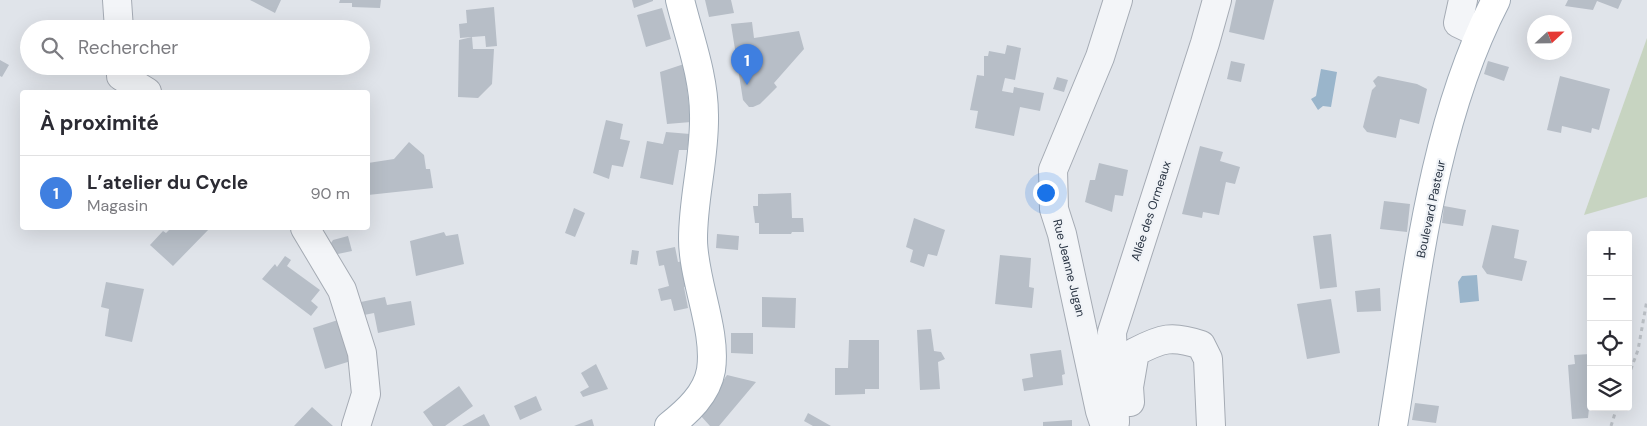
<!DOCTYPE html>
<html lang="fr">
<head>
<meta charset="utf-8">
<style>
	body { margin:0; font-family:"DM Sans",sans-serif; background:#f2f2f3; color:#2b2b33 }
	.controls { position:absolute; right:15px; bottom:15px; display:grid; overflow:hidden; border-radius:5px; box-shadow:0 5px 20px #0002 }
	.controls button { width:45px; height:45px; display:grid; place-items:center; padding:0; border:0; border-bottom:1px solid #e1e1e2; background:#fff; color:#2b2b33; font:25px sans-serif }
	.compass { position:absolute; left:1527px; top:15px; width:45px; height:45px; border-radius:50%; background:#fff; box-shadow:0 5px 20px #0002; rotate:68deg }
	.you { position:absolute; left:1045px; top:192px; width:18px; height:18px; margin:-12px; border:4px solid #fff; border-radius:50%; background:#1a73e8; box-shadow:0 0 0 8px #1a73e833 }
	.badge { display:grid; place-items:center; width:32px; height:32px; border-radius:50%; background:#d34162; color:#fff; font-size:16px; font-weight:700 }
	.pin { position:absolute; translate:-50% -41px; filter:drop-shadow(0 1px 2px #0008) }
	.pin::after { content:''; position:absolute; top:26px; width:18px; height:15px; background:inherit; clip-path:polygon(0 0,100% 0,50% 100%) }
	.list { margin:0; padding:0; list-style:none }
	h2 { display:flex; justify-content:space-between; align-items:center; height:65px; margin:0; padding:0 20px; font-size:21px }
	h2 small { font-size:16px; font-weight:400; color:#7c7c81 }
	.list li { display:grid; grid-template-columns:32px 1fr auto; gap:15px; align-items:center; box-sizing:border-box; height:75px; padding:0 20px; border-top:1px solid #e1e1e2 }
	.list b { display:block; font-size:19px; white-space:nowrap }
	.list p { margin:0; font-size:16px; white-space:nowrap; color:#7c7c81 }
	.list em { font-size:16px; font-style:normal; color:#7c7c81 }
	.icon { flex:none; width:28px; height:28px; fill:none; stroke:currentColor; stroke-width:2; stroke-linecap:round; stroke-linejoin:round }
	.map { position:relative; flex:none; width:1647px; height:426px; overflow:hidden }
	.search { position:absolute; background:#fff; box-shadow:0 5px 20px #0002; left:20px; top:20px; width:350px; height:55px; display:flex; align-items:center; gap:12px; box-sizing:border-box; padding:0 18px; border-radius:28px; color:#7c7c81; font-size:19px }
	.panel { position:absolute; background:#fff; box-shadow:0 5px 20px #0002; left:20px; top:90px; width:350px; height:140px; border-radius:5px }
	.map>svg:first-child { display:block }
	.green { fill:#c7d4c1 }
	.water { fill:#9ab5cb }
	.building { fill:#b7bec7 }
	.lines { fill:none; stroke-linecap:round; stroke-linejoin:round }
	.minor-casing { stroke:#a5abb4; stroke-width:30 }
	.major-casing { stroke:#9faab6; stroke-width:30 }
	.path { stroke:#babfc5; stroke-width:3; stroke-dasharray:4 4; stroke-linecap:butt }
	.minor { stroke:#f3f5f8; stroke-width:28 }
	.major { stroke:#fff; stroke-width:28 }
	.labels { text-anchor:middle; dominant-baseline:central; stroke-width:4.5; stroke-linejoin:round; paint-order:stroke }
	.street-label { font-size:12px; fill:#283342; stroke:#f0f3f7 }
</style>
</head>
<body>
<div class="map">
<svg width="1647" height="426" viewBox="0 0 1647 426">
	<rect width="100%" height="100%" fill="#e0e4ea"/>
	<path class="green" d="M1647 38V197L1584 215Z"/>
	<path class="water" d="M1321 69 1337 72 1331 107 1323 106 1318 110 1311 99 1316 96Z
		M1477 275 1479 301 1460 303 1458 282 1462 276Z"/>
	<path class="building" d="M250 0H281L275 13Z
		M340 0H381L380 8 352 7V3H339Z
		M632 0H653V1L634 8Z
		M705 0H731L734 13 709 17Z
		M1236 0H1274L1264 40 1229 32Z
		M1568 0H1622L1618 9 1597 1 1593 10 1565 6Z
		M494 7 497 46 486 47 485 36 472 37 473 49H494L492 84 478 98 458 97 459 40 472 37 460 38 459 24 467 23 466 10Z
		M662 8 671 39 646 47 637 15Z
		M752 22 754 38 799 31 804 49 774 83 777 87 760 104 753 107H749L743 100 731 24Z
		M1007 45 1021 48 1015 80 1005 78 1002 91 1013 93 1014 87 1044 93 1040 111 1020 107 1014 136 975 128 978 111 970 110 977 75 984 76V56H988L989 51 1005 54Z
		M0 60 9 65 2 77 0 76Z
		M1231 61 1245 64 1241 82 1227 79Z
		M1488 61 1509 67 1504 81 1484 74Z
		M684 64 691 122 667 124 660 72Z
		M1378 76 1417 84 1427 89 1419 124 1400 119 1396 138 1367 132 1363 127 1372 90 1376 86 1373 81Z
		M1560 76 1610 89 1599 130 1592 128 1591 133 1562 126 1561 133 1547 130Z
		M1057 77 1068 80 1064 92 1053 89Z
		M606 120 623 124 620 139 630 141 623 167 612 165 609 179 593 173Z
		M666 132 690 134 687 150H679L673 185 640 178 647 141 663 144Z
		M409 142 424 155 426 169H430L433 188 368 195V163L394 159Z
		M1200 146 1223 152 1220 161 1240 167 1235 184 1226 182 1219 215 1203 212 1202 218 1182 214Z
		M1099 163 1128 170 1123 196 1115 195 1112 212 1085 202 1090 180H1095Z
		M791 193 792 218H803L804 232H792L791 234H759V223H755L753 206H758V194Z
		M1384 201 1410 204 1407 232 1380 229Z
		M1444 206 1466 210 1463 226 1442 223Z
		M574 208 585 213 575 237 565 233Z
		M914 218 945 230 937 256 928 254 924 267 910 262 913 250 906 247Z
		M1492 225 1519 230 1514 258 1527 261 1522 281 1487 274 1482 267Z
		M171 228H210L173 266 150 245 163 231 166 233Z
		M444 232 446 236 458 234 464 264 416 276 410 241Z
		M717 234 739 236 738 250 716 248Z
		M1331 234 1337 287 1320 289 1313 236Z
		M348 236 352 251 333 255 327 249 333 240Z
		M675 247 678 262 683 261 688 286 684 287 688 308 674 311 671 299 661 301 658 289 669 286 664 265 659 266 656 251Z
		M632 250 639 251 637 265 630 264Z
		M1000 255 1031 258 1029 287 1034 288 1032 308 995 304Z
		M285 256 291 260 287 266 320 290 311 301 318 307 311 316 262 279 275 264 277 267Z
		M106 282 144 289 132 342 105 336 109 309 101 307Z
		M1380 288 1381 311 1357 312 1355 291Z
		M385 297 387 305 411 301 415 325 378 333 374 313 359 316 356 303Z
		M762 297 796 298 795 328 762 327Z
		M1331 299 1340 353 1307 359 1297 304Z
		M338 320 351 361 325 369 313 328Z
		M931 329 934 351 941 352 945 359 938 362 940 389 920 390 917 330Z
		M731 333H753V354L731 353Z
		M849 340H879V389H865V394L835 395V368H848Z
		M1061 350 1065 374 1062 375 1063 385 1024 391 1022 379 1033 377 1030 354Z
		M1590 354 1591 408H1589L1588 418 1572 419 1568 365 1575 364 1574 355Z
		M596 364 608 389 583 397 580 392 589 387 581 373Z
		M727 375 756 382 719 426H710L700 415Z
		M459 386 473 406 445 426H433L423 412Z
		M536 396 542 410 520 420 514 406Z
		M1415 403 1439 406 1436 423 1412 420Z
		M312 407 333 426H294Z
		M808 413 831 426H813L804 421Z
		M484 414 490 426H462Z
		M592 419 594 426H574Z
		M1072 420V426H1043V422Z"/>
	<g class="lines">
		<defs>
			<path id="minor" d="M117 0 119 29
				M1463 0 1458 23 1479 33
				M121 66V76L147 92
				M305 228 342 290 362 353 366 394 356 426
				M1130 402 1129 387 1135 352C1162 338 1172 335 1201 345L1208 359 1211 426
				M1115 422 1112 332 1205 43 1217 0
				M1105 426 1100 411 1062 234 1054 209 1053 170 1100 57 1118 0"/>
			<path id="major" d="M669 426C687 412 707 394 711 370 717 330 693 280 693 239 693 197 705 157 704 115 704 76 689 37 680 0
				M1393 426C1416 286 1430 127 1496 0"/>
		</defs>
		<use href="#minor" class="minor-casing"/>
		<use href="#major" class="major-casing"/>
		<path class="path" d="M1628 377 1638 350 1647 300
			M1611 426 1617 407"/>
		<use href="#minor" class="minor"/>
		<use href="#major" class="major"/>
	</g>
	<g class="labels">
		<g class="street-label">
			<text transform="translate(1431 209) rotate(-78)">Boulevard Pasteur</text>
			<text transform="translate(1151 211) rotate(-72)">Allée des Ormeaux</text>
			<text transform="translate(1069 268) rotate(76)">Rue Jeanne Jugan</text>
		</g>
	</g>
</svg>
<div class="controls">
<button>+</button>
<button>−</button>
<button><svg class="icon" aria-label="locate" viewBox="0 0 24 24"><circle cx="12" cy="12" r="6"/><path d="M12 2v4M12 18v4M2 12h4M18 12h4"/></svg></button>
<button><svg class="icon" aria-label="layers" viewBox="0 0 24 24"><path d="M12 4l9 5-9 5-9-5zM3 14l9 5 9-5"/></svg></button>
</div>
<svg class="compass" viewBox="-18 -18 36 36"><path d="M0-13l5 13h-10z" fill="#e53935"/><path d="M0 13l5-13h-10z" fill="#7c7c81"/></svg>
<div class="you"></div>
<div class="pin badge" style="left:747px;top:85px;background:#3f7fe0">1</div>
<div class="search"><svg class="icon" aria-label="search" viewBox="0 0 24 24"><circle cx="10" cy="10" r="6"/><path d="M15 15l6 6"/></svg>Rechercher</div>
<section class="panel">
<h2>À proximité<small></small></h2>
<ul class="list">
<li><span class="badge" style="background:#3f7fe0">1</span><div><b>L’atelier du Cycle</b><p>Magasin</p></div><em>90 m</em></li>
</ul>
</section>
</div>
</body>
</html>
